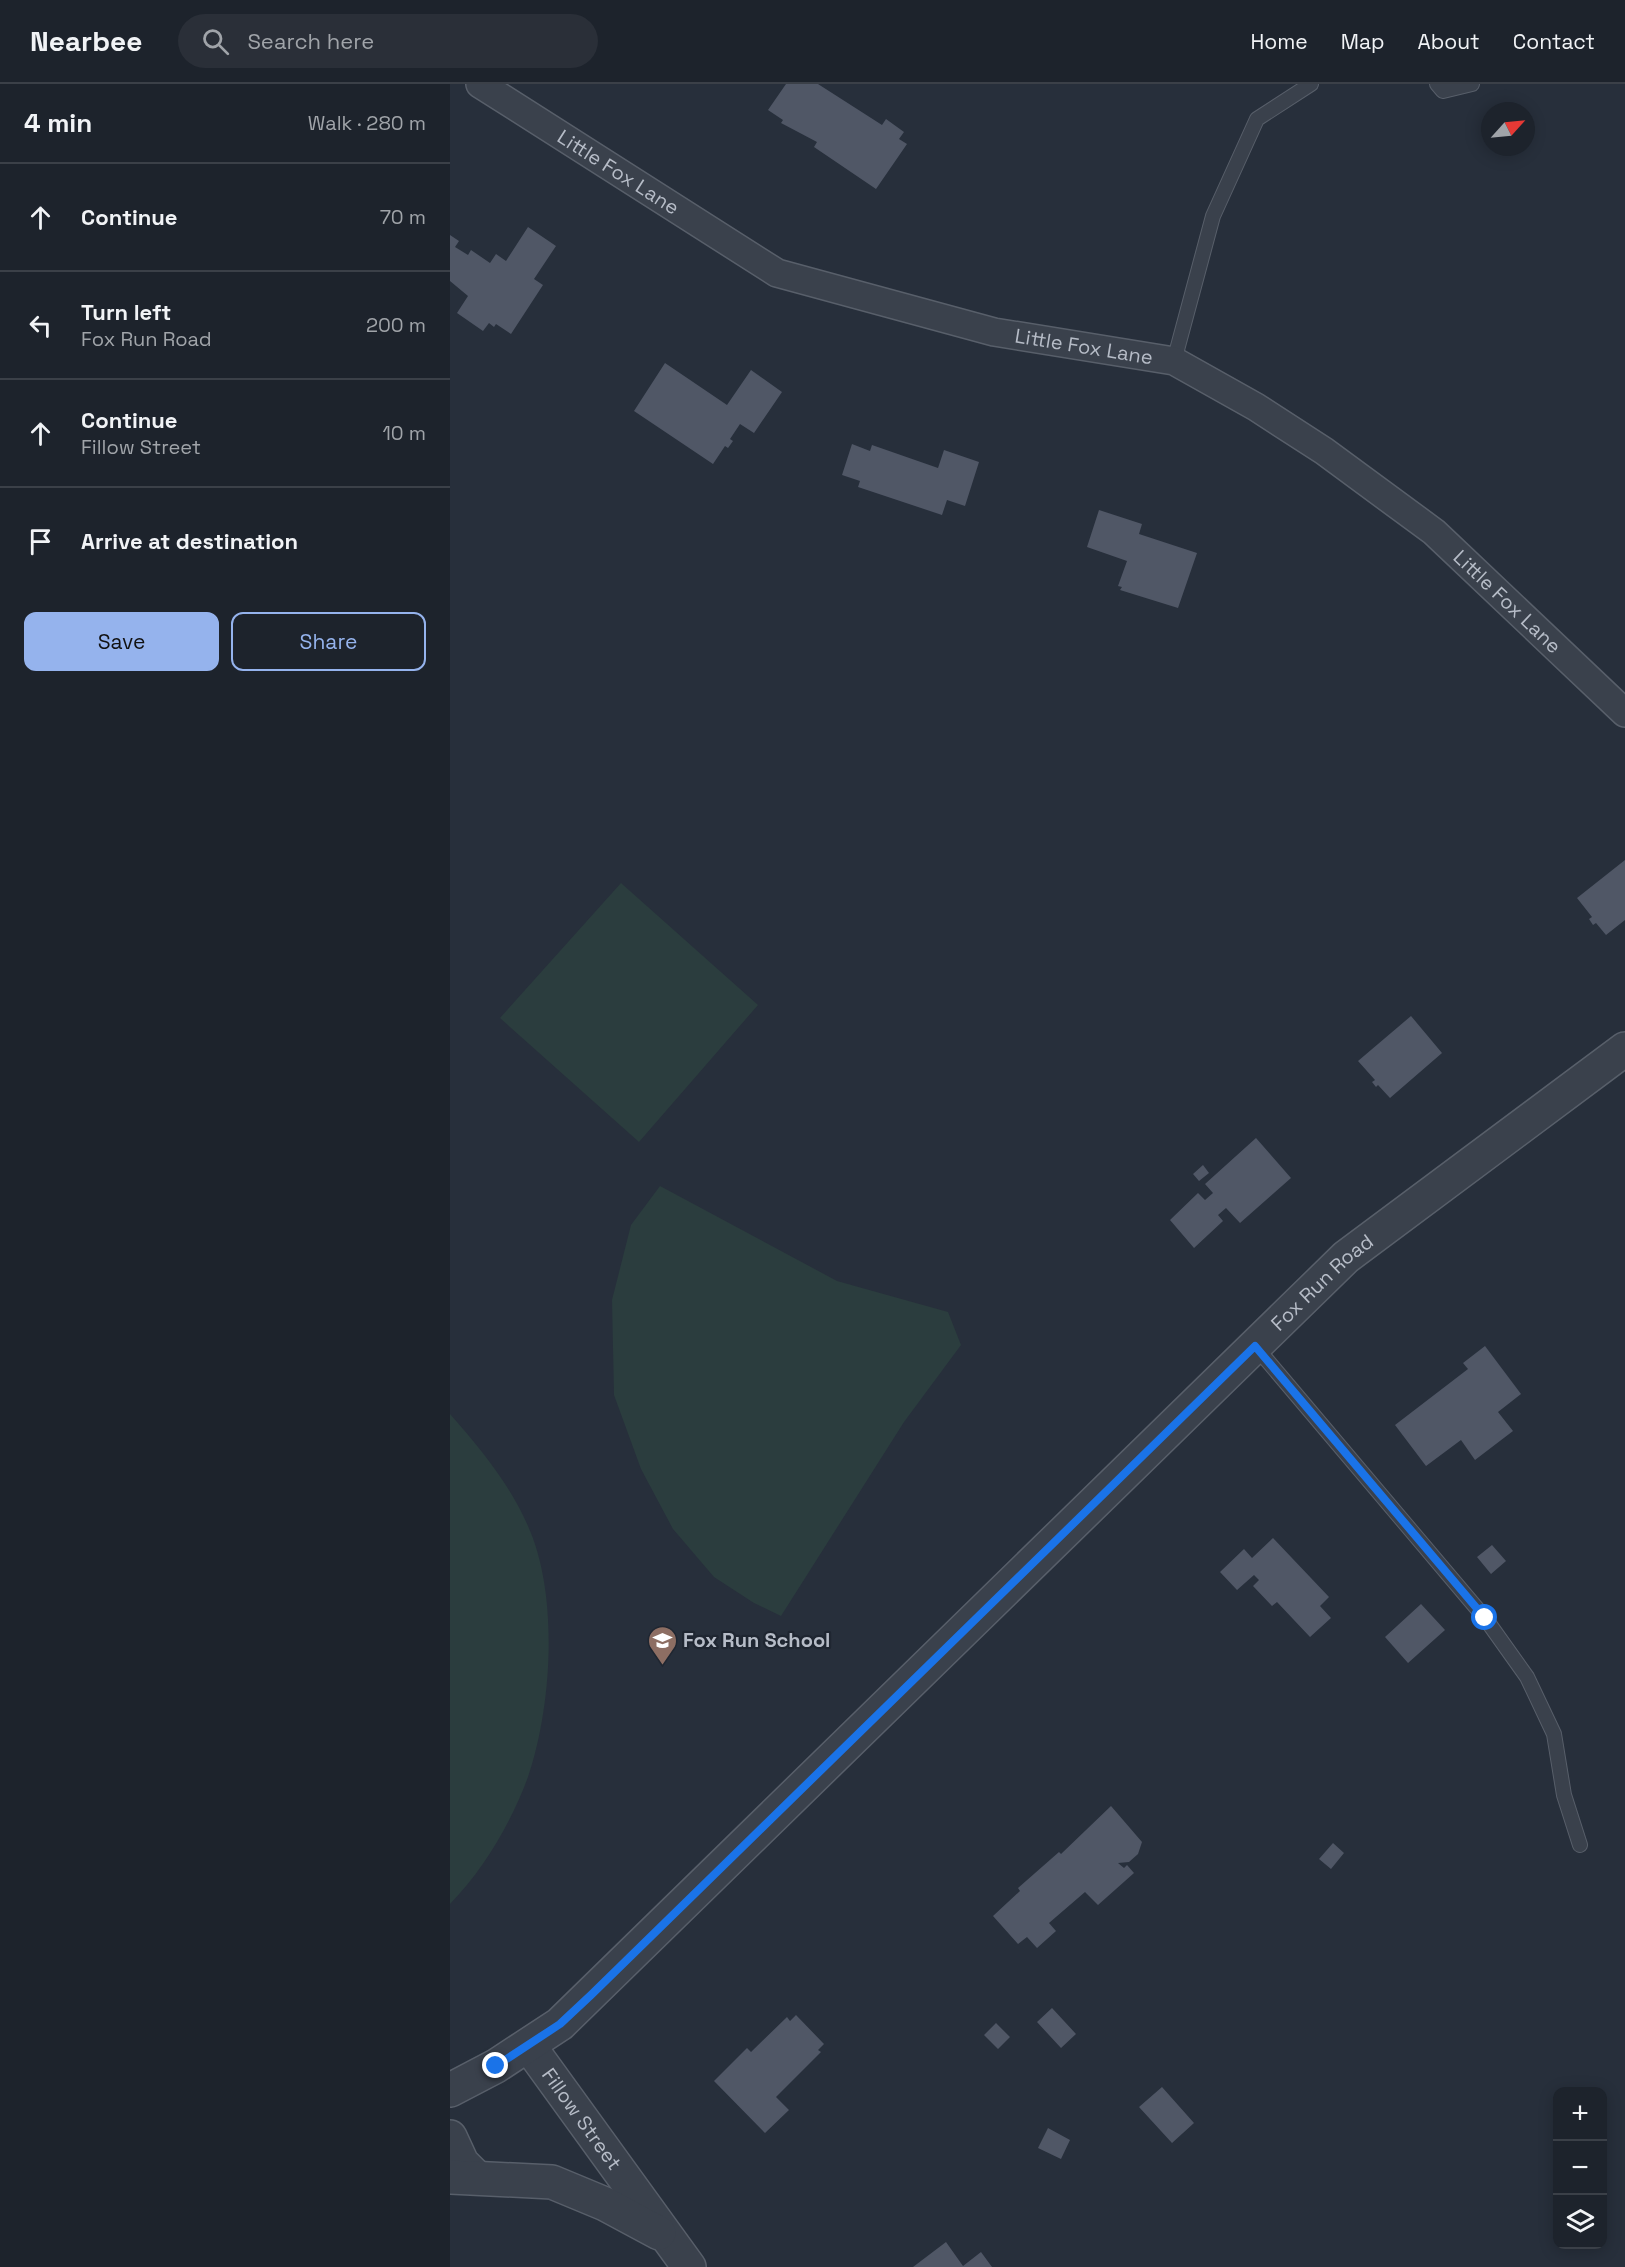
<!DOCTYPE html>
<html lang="en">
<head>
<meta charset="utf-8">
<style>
	body { margin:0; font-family:"Space Grotesk",sans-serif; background:#2a2f38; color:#f1f3f6 }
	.controls { position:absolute; right:18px; bottom:18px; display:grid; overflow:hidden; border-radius:12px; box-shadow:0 3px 15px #0003 }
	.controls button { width:54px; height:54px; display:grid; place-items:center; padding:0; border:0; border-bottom:2px solid #3b4048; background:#1d232c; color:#f1f3f6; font:30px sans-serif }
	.compass { position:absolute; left:1031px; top:18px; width:54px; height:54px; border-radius:50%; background:#1d232c; box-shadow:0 3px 15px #0003; rotate:63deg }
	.stop { position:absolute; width:18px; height:18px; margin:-14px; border:4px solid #1a73e8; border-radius:50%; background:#fff }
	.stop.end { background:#1a73e8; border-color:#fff; box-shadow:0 2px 6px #0008 }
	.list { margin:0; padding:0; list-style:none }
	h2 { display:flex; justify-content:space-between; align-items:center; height:78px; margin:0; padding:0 24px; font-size:26px }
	h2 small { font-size:20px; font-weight:400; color:#a0a4a9 }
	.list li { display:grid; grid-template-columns:39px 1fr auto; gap:18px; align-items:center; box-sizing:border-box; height:108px; padding:0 24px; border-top:2px solid #3b4048 }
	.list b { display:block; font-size:22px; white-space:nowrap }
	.list p { margin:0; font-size:20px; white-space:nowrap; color:#a0a4a9 }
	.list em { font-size:20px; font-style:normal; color:#a0a4a9 }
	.actions { display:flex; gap:12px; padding:18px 24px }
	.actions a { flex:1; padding:14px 0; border:2px solid #95b3ed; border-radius:12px; text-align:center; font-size:21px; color:#95b3ed }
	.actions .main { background:#95b3ed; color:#111 }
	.icon { flex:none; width:33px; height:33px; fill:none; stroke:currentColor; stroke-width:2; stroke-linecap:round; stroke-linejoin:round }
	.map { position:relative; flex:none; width:1175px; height:2183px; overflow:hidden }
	header { display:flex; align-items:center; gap:36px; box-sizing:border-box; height:84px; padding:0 30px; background:#1d232c; border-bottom:2px solid #3b4048 }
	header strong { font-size:28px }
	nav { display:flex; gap:33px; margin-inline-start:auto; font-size:21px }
	.search { width:420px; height:54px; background:#2a2f38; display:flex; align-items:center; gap:15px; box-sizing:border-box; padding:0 21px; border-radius:33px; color:#a0a4a9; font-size:22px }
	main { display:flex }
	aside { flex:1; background:#1d232c }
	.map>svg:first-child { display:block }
	.green { fill:#2b3d3e }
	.building { fill:#505766 }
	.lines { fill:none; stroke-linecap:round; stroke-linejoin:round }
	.service-casing { stroke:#585f6a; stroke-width:16 }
	.minor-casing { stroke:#585f6a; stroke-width:30 }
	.tertiary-casing { stroke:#585f6a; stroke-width:36 }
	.service { stroke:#3a414c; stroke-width:14 }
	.minor { stroke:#3a414c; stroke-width:27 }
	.tertiary { stroke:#3a414c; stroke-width:33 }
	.route { stroke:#1a73e8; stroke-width:8 }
	.labels { text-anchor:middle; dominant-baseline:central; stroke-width:4.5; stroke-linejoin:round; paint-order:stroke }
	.street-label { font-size:20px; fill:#b6bcc7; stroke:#1f2631 }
	.poi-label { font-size:20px; font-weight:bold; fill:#b6bcc7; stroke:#1f2631; text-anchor:start }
</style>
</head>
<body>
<header>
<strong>Nearbee</strong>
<div class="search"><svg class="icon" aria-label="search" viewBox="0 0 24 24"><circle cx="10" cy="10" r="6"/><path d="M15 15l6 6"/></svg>Search here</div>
<nav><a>Home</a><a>Map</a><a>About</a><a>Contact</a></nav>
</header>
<main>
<aside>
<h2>4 min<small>Walk · 280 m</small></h2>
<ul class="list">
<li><svg class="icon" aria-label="ahead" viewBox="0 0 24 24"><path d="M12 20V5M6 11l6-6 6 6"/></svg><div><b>Continue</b></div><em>70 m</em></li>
<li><svg class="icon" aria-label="left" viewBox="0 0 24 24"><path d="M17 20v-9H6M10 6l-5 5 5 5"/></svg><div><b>Turn left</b><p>Fox Run Road</p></div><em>200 m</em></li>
<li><svg class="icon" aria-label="ahead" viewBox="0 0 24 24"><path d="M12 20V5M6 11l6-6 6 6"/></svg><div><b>Continue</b><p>Fillow Street</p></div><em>10 m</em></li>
<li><svg class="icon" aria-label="arrive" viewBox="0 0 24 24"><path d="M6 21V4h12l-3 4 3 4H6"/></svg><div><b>Arrive at destination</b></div></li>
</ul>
<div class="actions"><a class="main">Save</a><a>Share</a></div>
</aside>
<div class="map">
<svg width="1175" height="2183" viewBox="0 0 1175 2183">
	<rect width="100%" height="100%" fill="#272f3b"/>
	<path class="green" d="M171 799 308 921 189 1058 50 934Z
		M210 1102 387 1197 498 1228 511 1261 454 1338 331 1532 304 1519 264 1493 223 1445 191 1385 164 1311 162 1216 181 1141Z
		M0 1330C30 1364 59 1399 78 1442 109 1511 102 1622 78 1693 61 1739 34 1785 0 1820Z"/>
	<path class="building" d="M336 0H368L432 41 436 35 454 48 449 55 457 60 426 105 364 63 367 58 331 39 333 36 318 26Z
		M78 143 106 162 84 195 93 201 61 250 46 240 44 243 39 239 33 247 7 229 18 212 0 197V151L9 157 5 163 18 171 21 166 40 179 46 170 56 177Z
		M215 279 277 321 301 286 332 308 304 349 290 340 280 355 283 357 278 364 275 362 263 380 184 327Z
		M402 360 420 367 422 361 488 384 494 366 529 378 515 422 497 416 492 431 408 403 410 397 392 391Z
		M649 426 692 440 689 450 747 469 728 524 670 506 672 503 668 502 677 477 637 463Z
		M1175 776V836L1156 851 1146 839 1143 841 1139 835 1142 833 1127 814Z
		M961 932 992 969 940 1014 928 1001 926 1003 922 998 925 996 908 977Z
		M806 1054 841 1094 790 1139 776 1124 768 1131 773 1137 744 1164 720 1136 748 1109 755 1116 763 1109 755 1100Z
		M753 1081 759 1089 749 1097 743 1090Z
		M1035 1262 1071 1310 1048 1328 1063 1347 1025 1376 1011 1356 976 1382 945 1341 1018 1285 1013 1279Z
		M823 1454 879 1513 870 1522 881 1534 860 1553 827 1518 822 1522 803 1502 809 1496 804 1491 787 1506 770 1488 794 1465 802 1474Z
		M1042 1461 1056 1477 1041 1490 1027 1473Z
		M971 1520 995 1546 958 1579 935 1553Z
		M661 1722 692 1758 688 1770 679 1778 668 1779 674 1784 677 1781 684 1789 648 1821 635 1808 599 1839 606 1847 587 1864 577 1853 568 1860 543 1832 570 1807 568 1804 609 1768 611 1770Z
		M883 1759 894 1769 881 1785 869 1775Z
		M602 1924 626 1950 611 1964 587 1938Z
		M346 1931 374 1960 368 1966 371 1968 326 2013 339 2026 315 2049 264 1997 297 1964 301 1968 337 1933 340 1937Z
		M546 1939 560 1953 548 1965 534 1951Z
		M712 2003 744 2039 722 2059 689 2023Z
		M598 2044 620 2056 611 2075 588 2064Z
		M496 2158 513 2182 531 2168 542 2183H463Z"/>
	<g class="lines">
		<defs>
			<path id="service" d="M987 0 993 7 1022 0
				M724 277 763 132 807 35 861 0
				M805 1262 1035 1534 1077 1593 1104 1650 1114 1711 1130 1761"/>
			<g id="minor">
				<path id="s1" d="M30 0 327 189 544 248 724 277 806 323 874 367 984 448 1175 629"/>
			</g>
			<g id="tertiary">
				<path id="s2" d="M79 1962 239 2183"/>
				<path id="s3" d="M0 2006 46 1982 110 1940 896 1173 1175 965"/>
				<path d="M0 2053 12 2079 26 2093"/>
				<path d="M0 2093 102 2098 155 2120 209 2149"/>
			</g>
		</defs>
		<use href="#service" class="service-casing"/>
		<use href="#minor" class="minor-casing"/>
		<use href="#tertiary" class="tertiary-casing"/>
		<use href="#service" class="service"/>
		<use href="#minor" class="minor"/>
		<use href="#tertiary" class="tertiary"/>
	</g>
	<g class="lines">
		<path class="route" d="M46 1982 110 1940 141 1911 805 1262 1035 1534"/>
	</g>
	<defs>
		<symbol id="school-pin" viewBox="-11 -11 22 30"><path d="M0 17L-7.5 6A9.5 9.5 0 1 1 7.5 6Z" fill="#8d6e63" stroke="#1f2631"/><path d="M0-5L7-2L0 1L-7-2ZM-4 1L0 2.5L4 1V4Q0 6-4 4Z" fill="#fff"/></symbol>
	</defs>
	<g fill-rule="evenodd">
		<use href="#school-pin" x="196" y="1540" width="33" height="45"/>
	</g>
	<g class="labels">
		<g class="street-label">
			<text stroke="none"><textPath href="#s1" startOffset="164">Little Fox Lane</textPath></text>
			<text stroke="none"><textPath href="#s1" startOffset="668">Little Fox Lane</textPath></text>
			<text stroke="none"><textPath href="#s1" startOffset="1172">Little Fox Lane</textPath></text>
			<text stroke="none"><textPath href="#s3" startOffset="1192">Fox Run Road</textPath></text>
			<text stroke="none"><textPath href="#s2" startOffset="90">Fillow Street</textPath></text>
		</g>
		<g class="poi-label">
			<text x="233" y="1556">Fox Run School</text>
		</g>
	</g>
</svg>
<div class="controls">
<button>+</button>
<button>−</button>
<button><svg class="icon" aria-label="layers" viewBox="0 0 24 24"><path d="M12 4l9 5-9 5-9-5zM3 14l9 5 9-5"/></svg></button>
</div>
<svg class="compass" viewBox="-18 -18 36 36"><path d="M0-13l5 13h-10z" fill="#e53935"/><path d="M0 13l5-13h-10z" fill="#a0a4a9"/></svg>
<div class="stop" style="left:1035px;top:1534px"></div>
<div class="stop end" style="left:46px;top:1982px"></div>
</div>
</main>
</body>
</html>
